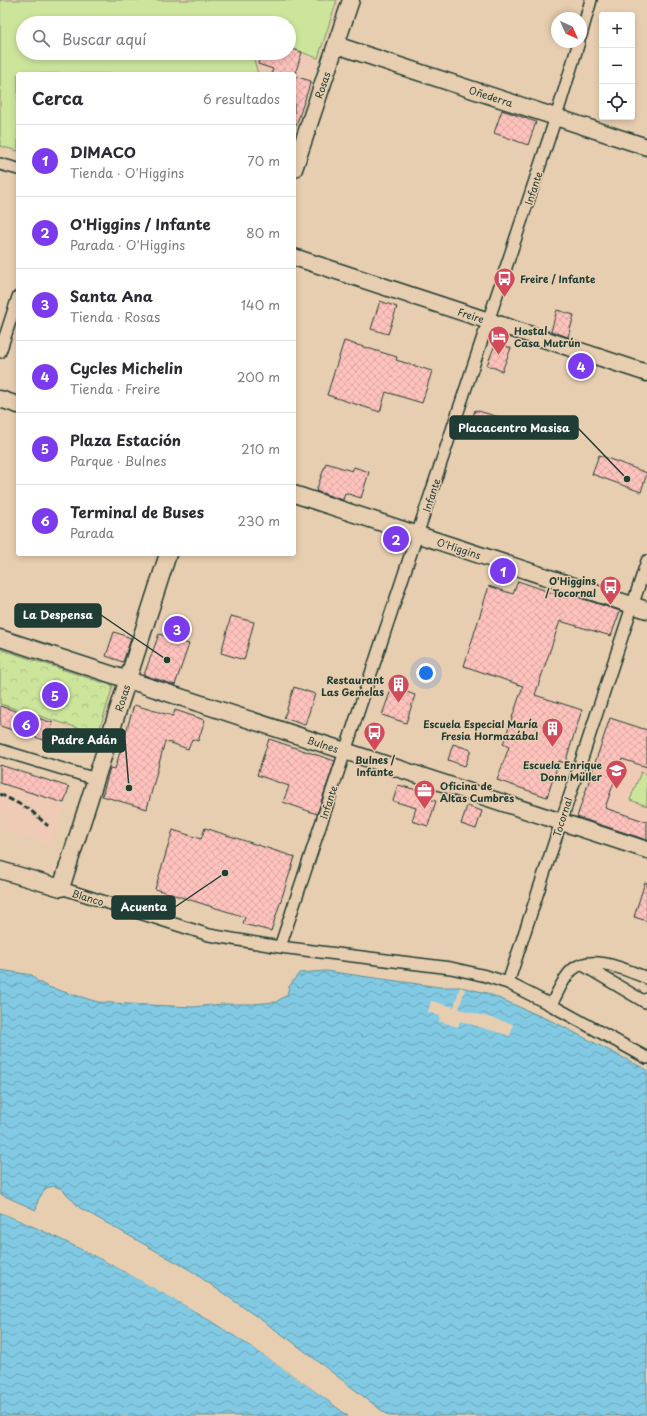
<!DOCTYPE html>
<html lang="es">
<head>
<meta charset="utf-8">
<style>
	body { margin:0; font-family:"Playpen Sans",sans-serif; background:#f2f2f3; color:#2b2b33 }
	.controls { position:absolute; right:12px; top:12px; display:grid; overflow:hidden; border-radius:4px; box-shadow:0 2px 6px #0003 }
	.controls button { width:36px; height:36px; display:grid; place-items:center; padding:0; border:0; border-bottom:1px solid #e1e1e2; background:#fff; color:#2b2b33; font:20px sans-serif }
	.compass { position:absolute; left:551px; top:12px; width:36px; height:36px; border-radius:50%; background:#fff; box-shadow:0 2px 6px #0003; rotate:135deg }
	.you { position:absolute; left:426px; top:673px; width:14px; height:14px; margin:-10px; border:3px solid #fff; border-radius:50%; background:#1a73e8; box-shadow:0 0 0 6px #1a73e833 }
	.badge { display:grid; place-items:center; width:26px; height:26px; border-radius:50%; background:#7c3aed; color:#fff; font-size:13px; font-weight:700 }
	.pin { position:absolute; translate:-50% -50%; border:2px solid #fff; box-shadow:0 1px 4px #0006 }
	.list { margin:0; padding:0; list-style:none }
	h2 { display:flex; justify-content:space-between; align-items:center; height:52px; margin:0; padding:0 16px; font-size:17px }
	h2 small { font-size:13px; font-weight:400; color:#7c7c81 }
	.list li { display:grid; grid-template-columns:26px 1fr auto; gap:12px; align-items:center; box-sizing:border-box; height:72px; padding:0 16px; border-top:1px solid #e1e1e2 }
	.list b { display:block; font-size:15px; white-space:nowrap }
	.list p { margin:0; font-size:13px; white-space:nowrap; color:#7c7c81 }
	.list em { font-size:13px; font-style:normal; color:#7c7c81 }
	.icon { flex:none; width:22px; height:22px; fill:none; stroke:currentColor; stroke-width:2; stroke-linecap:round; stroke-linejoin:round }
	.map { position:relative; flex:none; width:647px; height:1416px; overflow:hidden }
	.search { position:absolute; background:#fff; box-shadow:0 2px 6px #0003; left:16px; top:16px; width:280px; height:44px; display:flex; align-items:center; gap:10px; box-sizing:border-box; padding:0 14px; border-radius:22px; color:#7c7c81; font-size:15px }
	.panel { position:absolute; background:#fff; box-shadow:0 2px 6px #0003; left:16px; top:72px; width:280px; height:484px; border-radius:4px }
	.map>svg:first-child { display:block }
	.built { fill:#efcab4 }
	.park { fill:url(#park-crowns); stroke:#769168 }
	.pitch { fill:#cce59b; stroke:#769168 }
	.water { fill:url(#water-waves); stroke:#5a929d }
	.pier { fill:#e8ceb0 }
	.building { fill:url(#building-cross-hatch); stroke:#1f3d34 }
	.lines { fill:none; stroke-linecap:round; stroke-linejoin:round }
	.street-casing { stroke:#1f3d34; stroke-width:14 }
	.secondary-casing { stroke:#1f3d34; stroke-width:19 }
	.street { stroke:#e8ceb0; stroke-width:11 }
	.secondary { stroke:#e8ceb0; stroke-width:16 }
	.rail { stroke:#1f3d34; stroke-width:3; stroke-dasharray:6 3; stroke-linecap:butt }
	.labels { text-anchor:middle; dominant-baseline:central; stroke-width:3; stroke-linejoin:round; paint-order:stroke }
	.street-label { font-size:10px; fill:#1f3d34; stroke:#e8ceb0 }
	.poi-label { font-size:10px; font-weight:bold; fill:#1f3d34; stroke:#e8ceb0; text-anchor:end }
	.leader { fill:none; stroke:#1f3d34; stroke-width:1.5 }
	.callout-dot { fill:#1f3d34; stroke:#e8ceb0; stroke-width:1.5 }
	.callout { fill:#1f3d34; stroke:#1f3d34; stroke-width:1.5 }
	.callout-label { font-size:11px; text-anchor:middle; font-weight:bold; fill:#fff }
</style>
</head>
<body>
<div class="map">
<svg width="647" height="1416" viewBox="0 0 647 1416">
	<defs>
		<pattern id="park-crowns" width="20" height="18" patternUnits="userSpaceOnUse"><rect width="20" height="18" fill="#cce59b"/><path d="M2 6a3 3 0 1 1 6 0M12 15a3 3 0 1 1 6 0" fill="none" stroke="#afc586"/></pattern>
		<pattern id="water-waves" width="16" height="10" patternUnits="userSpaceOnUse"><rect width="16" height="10" fill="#82cae3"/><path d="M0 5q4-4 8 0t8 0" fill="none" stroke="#6aa5b9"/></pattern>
		<pattern id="building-cross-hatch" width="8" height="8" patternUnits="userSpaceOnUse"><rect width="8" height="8" fill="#ffc2bd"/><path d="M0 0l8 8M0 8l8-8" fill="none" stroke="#daa8a3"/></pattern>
	</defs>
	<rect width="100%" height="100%" fill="#e8ceb0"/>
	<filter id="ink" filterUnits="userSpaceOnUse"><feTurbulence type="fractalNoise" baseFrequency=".025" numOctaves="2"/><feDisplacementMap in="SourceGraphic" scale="8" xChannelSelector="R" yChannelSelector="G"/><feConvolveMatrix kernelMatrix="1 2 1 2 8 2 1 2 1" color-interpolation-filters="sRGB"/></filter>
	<g filter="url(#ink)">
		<path class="built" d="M289 48 318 58 294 131V74H258L252 53H289Z
			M610 718 647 730V841L577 818Z
			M0 765 15 788 64 803 51 845 0 828Z"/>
		<path class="park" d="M0 649 113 686 98 734 0 704Z"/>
		<path class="pitch" d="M0 0H337L318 58 289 48V23H23V53H252L258 74H18V151L0 146Z
			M641 772 647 774V806L630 800Z"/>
		<path class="water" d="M0 970 32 975 37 981 48 987 98 1002 128 1004 193 1007 223 1004H253L276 1002 287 995 289 987 299 973 326 971 439 987H460L487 993 556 1023 647 1070V1416H389L290 1340 190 1270 80 1208 62 1189 54 1186 46 1188 38 1200 36 1210 0 1194Z
			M0 1212C124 1265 241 1333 348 1416H0Z"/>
		<path class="pier" d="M460 987 465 989 459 1009 513 1024 510 1036 460 1021 458 1027 439 1021 440 1016 428 1012 431 1001 454 1007Z
			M0 1210 49 1231 110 1262 203 1314 250 1344 350 1416 249 1345 202 1315 109 1263 48 1232 0 1212Z"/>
		<path class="building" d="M289 48 302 52 295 74H271L273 69 258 64 261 53H289Z
			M294 76 311 81 296 126H294Z
			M502 110 536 122 528 145 494 133Z
			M380 301 397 307 388 334 371 329Z
			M557 310 574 315 568 337 551 331Z
			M344 341 397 357 396 360 432 371 422 403 386 392 380 412 327 395Z
			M496 342 511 348 502 371 487 365Z
			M475 410 502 418 498 432 471 423Z
			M599 455 647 473 641 492 592 474Z
			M326 463 352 471 354 467 369 472 361 498 345 493 343 500 316 491Z
			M518 581 567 598 568 594 620 611 611 636 560 621 535 695 582 710 565 763 559 761 547 797 497 780 509 747 503 744 523 686 464 666 489 586 513 594Z
			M231 616 254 622 244 660 221 653Z
			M114 632 131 638 123 662 106 656Z
			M159 634 189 644 175 685 144 675Z
			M294 687 315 694 305 725 284 718Z
			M392 687 415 695 406 723 382 715Z
			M134 705 173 716 175 710 205 720 198 741 192 739 188 749 165 741 147 809 102 796 110 768 115 769Z
			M0 706 53 723 47 741 0 726Z
			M610 718 647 730V767L622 759 605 808 647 822V840L577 817Z
			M269 739 335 761 317 814 283 802 289 786 257 775Z
			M453 744 471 750 465 766 448 760Z
			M0 765 69 787 64 803 0 783Z
			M398 785 417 790 416 795 436 801 428 826 412 821 416 808 393 801Z
			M467 806 482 811 476 829 461 824Z
			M205 828 295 857 271 931 243 924 245 917 155 889 173 830 201 839Z
			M645 882 647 883V921L634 917Z"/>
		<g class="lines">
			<defs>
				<path id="street" d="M581 35 591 0
					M0 164 18 169
					M0 352 18 297
					M0 750 96 779
					M61 888 209 935 280 947 451 968 486 976 508 983 551 1005 647 1058
					M280 947 556 117 579 42
					M583 965 645 1002 647 999
					M508 983 647 561
					M551 1005C557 994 563 978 572 970 591 953 626 970 647 978"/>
				<path id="secondary" d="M336 45 647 147
					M294 169 351 0
					M294 257 647 373
					M0 399 18 405
					M294 494 647 610
					M0 638 647 850
					M0 870 61 888 168 554"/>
			</defs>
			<use href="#street" class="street-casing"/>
			<use href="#secondary" class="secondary-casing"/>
			<use href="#street" class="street"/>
			<use href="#secondary" class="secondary"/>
			<path class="rail" d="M0 794 29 809 48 826"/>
		</g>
	</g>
	<defs>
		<symbol id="bus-pin" viewBox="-11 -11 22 30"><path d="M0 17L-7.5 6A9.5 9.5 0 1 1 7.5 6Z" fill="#d1495b" stroke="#e8ceb0"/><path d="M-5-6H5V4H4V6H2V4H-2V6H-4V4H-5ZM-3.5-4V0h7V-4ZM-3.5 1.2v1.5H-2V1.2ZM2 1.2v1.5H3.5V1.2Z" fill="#fff"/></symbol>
		<symbol id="hotel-pin" viewBox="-11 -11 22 30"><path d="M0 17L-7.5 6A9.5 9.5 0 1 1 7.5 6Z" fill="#d1495b" stroke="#e8ceb0"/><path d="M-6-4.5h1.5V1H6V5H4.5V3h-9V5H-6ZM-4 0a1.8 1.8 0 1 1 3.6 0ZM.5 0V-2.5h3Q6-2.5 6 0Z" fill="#fff"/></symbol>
		<symbol id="building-pin" viewBox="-11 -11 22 30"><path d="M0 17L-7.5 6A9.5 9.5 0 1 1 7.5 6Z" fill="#d1495b" stroke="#e8ceb0"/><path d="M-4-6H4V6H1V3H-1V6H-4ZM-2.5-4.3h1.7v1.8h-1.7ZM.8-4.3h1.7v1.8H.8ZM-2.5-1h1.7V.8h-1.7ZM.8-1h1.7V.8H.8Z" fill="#fff"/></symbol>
		<symbol id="school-pin" viewBox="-11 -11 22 30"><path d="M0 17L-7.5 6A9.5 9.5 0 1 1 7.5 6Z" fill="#d1495b" stroke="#e8ceb0"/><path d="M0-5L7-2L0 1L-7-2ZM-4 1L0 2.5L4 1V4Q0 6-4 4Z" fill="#fff"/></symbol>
		<symbol id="office-pin" viewBox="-11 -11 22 30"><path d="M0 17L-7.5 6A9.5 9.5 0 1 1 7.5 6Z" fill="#d1495b" stroke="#e8ceb0"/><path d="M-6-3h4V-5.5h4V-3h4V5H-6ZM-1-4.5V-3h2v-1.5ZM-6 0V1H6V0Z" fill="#fff"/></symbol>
	</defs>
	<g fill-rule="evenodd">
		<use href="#bus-pin" x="492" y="266" width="25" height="34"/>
		<use href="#hotel-pin" x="486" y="324" width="25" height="34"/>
		<use href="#bus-pin" x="598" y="574" width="25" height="34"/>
		<use href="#building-pin" x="386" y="672" width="25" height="34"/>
		<use href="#building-pin" x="540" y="716" width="25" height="34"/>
		<use href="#bus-pin" x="362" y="720" width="25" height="34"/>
		<use href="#school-pin" x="604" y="758" width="25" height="34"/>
		<use href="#office-pin" x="412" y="778" width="25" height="34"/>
	</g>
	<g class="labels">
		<g class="street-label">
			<text transform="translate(322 85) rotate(-71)">Rosas</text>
			<text transform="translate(491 96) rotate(18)">Oñederra</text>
			<text transform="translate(533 188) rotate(-72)">Infante</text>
			<text transform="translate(471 315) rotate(18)">Freire</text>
			<text transform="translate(431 495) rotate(-72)">Infante</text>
			<text transform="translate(459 548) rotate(18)">O'Higgins</text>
			<text transform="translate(122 698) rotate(-72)">Rosas</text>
			<text transform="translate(323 744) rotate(18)">Bulnes</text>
			<text transform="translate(328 802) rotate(-72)">Infante</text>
			<text transform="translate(562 817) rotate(-72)">Tocornal</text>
			<text transform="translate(88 897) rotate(17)">Blanco</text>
		</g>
		<g class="poi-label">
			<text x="520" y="278" text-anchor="start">Freire / Infante</text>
			<text x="514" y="330" text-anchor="start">Hostal<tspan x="514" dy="12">Casa Mutrún</tspan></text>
			<text x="596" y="580">O'Higgins<tspan x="596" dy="12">/ Tocornal</tspan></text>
			<text x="384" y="679">Restaurant<tspan x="384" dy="12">Las Gemelas</tspan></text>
			<text x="538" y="723">Escuela Especial María<tspan x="538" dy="12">Fresia Hormazábal</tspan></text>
			<text x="375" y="759" text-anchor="middle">Bulnes /<tspan x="375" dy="12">Infante</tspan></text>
			<text x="602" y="764">Escuela Enrique<tspan x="602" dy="12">Donn Müller</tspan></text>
			<text x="440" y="785" text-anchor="start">Oficina de<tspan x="440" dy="12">Altas Cumbres</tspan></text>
		</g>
	</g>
	<path class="leader" d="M627 479L578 428M167 660L101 615M129 788L125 740M225 873L175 907"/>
	<g class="callout-dot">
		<circle cx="627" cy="479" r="4"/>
		<circle cx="167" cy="660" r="4"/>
		<circle cx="129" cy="788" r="4"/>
		<circle cx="225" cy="873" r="4"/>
	</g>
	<g class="callout">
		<rect x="450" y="416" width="128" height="23" rx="4"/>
		<rect x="15" y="604" width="86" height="23" rx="4"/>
		<rect x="43" y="729" width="82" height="23" rx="4"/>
		<rect x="112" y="896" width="63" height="23" rx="4"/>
	</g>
	<g class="callout-label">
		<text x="514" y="432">Placacentro Masisa</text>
		<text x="58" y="619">La Despensa</text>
		<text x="84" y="744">Padre Adán</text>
		<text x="144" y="911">Acuenta</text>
	</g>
</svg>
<div class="controls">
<button>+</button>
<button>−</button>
<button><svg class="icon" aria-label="locate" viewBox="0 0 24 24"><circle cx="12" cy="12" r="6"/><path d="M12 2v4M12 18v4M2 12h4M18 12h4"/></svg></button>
</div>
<svg class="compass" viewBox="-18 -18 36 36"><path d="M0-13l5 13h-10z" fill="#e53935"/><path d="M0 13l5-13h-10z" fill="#7c7c81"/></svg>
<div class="you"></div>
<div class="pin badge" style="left:503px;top:571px">1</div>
<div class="pin badge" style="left:396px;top:539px">2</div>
<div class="pin badge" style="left:177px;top:629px">3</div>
<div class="pin badge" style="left:581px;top:366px">4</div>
<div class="pin badge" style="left:55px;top:695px">5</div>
<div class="pin badge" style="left:26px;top:724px">6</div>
<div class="search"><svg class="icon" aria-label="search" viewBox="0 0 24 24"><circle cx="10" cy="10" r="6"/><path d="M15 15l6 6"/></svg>Buscar aquí</div>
<section class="panel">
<h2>Cerca<small>6 resultados</small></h2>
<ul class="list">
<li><span class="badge">1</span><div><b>DIMACO</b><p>Tienda · O'Higgins</p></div><em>70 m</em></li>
<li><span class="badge">2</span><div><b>O'Higgins / Infante</b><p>Parada · O'Higgins</p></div><em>80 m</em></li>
<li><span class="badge">3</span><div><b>Santa Ana</b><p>Tienda · Rosas</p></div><em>140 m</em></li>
<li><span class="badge">4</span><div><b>Cycles Michelin</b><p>Tienda · Freire</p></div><em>200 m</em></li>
<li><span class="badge">5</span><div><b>Plaza Estación</b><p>Parque · Bulnes</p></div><em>210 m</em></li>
<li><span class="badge">6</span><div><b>Terminal de Buses</b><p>Parada</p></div><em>230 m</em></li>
</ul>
</section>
</div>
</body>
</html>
